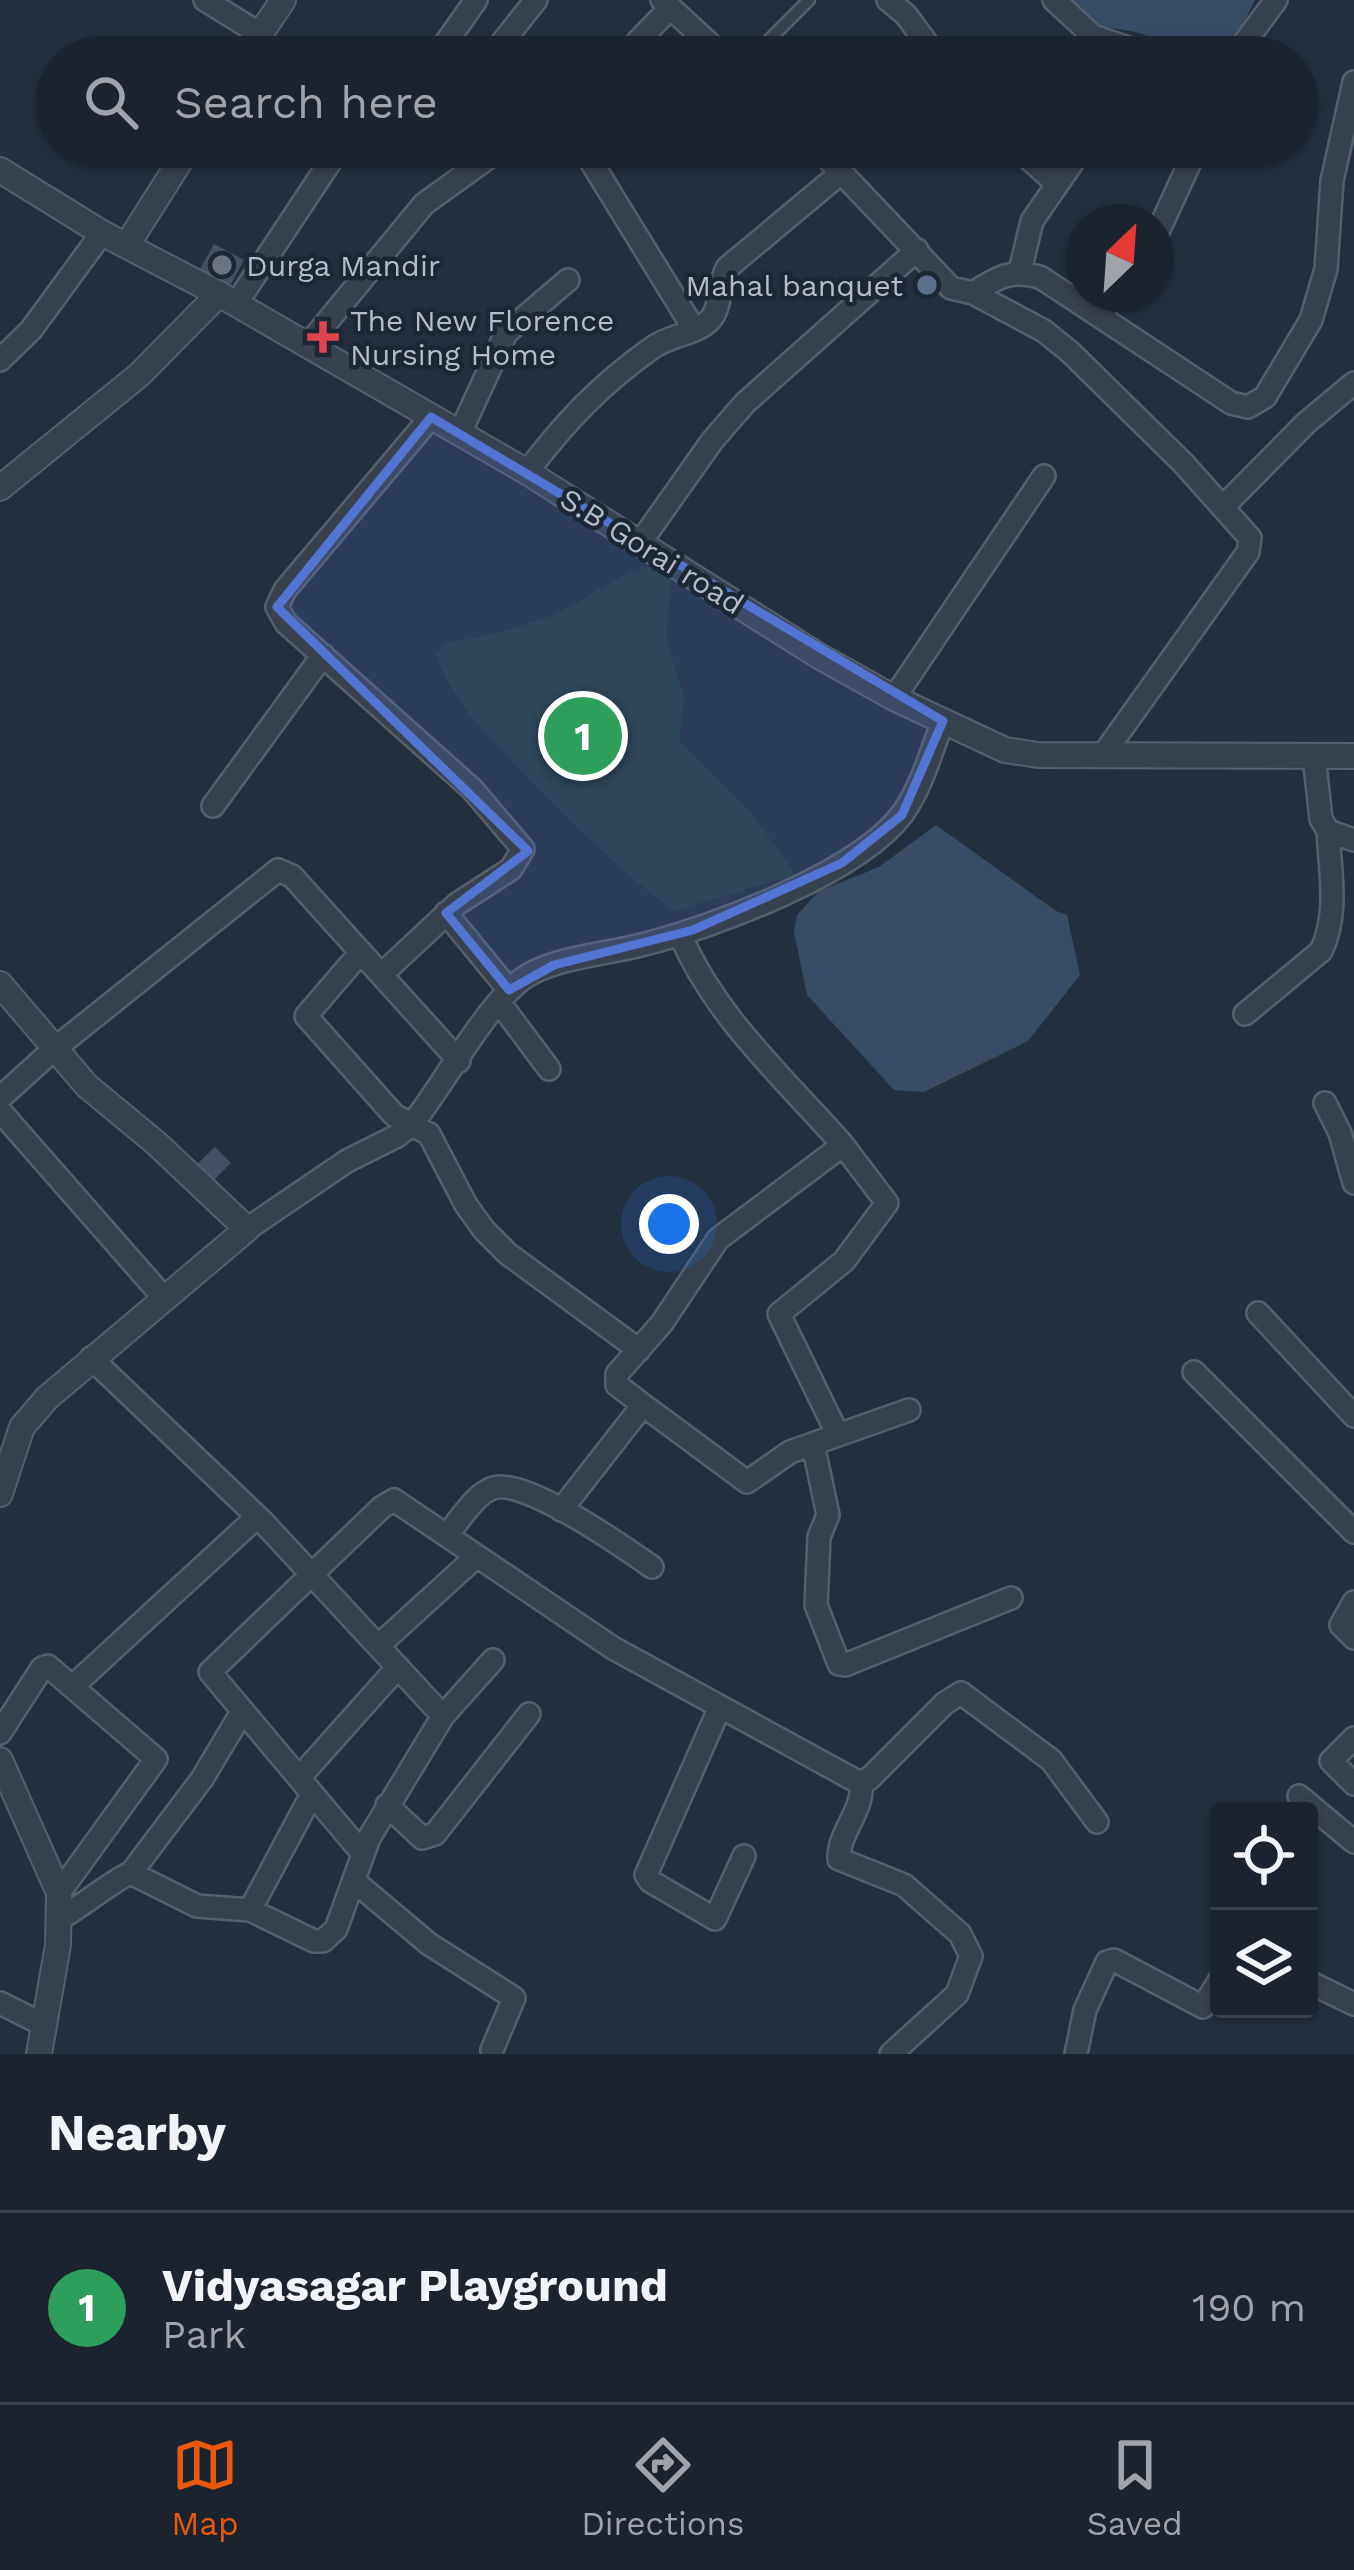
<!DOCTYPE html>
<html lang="en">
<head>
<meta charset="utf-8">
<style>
	body { margin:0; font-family:"Work Sans",sans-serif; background:#242b36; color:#f1f3f6 }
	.controls { position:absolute; right:36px; bottom:36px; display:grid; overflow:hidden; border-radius:12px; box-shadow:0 3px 9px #0004 }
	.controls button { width:108px; height:108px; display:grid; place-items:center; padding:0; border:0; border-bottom:3px solid #39404a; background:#1b232e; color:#f1f3f6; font:60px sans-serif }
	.compass { position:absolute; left:1066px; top:204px; width:108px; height:108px; border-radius:50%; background:#1b232e; box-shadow:0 3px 9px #0004; rotate:25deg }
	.you { position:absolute; left:669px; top:1224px; width:42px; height:42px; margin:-30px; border:9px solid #fff; border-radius:50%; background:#1a73e8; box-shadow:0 0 0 18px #1a73e833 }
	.badge { display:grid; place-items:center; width:78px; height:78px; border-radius:50%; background:#ea580c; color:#fff; font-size:39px; font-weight:700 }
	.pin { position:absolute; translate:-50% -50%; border:6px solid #fff; box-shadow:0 3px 12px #0006 }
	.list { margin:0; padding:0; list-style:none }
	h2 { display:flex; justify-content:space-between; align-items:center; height:156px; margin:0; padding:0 48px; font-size:51px }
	h2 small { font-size:39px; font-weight:400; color:#a0a4aa }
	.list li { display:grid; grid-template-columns:78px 1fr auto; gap:36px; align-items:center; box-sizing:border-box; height:192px; padding:0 48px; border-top:3px solid #39404a }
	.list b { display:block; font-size:45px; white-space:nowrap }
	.list p { margin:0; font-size:39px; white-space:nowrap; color:#a0a4aa }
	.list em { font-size:39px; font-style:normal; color:#a0a4aa }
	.icon { flex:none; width:66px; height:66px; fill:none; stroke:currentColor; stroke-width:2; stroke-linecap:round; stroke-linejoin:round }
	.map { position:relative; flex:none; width:1354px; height:2054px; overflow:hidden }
	.search { position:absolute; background:#1b232e; box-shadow:0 3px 9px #0004; left:36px; right:36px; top:36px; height:132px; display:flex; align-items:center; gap:30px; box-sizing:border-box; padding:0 42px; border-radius:66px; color:#a0a4aa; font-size:45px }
	.sheet { height:348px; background:#1b232e }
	nav { display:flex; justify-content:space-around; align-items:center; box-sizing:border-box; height:168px; border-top:3px solid #39404a; background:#1b232e; font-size:33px; color:#a0a4aa }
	nav a { display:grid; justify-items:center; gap:6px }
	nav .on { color:#ea580c }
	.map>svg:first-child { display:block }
	.green { fill:#263c3f }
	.water { fill:#394c67 }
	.building { fill:#455162 }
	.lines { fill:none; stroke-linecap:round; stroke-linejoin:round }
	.service-casing { stroke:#565f6c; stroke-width:15 }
	.minor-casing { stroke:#565f6c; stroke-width:26 }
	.tertiary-casing { stroke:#565f6c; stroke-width:28 }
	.service { stroke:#38414e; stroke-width:10 }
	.minor { stroke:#38414e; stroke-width:21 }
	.tertiary { stroke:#38414e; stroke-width:24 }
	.marked { fill:#5274d3; fill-opacity:0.2; stroke:#5274d3; stroke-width:9; stroke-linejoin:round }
	.worship-dot { fill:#6b7280; stroke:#1d2633; stroke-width:4.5 }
	.service-dot { fill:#5c6f8a; stroke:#1d2633; stroke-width:4.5 }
	.health-dot { fill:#e0444e; stroke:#1d2633; stroke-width:4.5 }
	.labels { text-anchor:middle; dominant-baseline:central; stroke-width:9; stroke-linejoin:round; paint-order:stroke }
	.poi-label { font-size:30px; fill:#b4bcc9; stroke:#1d2633; text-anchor:start }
	.street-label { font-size:30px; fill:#b4bcc9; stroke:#1d2633 }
</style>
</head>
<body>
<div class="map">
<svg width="1354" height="2054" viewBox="0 0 1354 2054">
	<rect width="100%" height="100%" fill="#242f3e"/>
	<path class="green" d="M655 566 672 576 666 639 684 697 679 741 753 815 796 875 673 911C620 870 575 827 529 779 492 741 453 705 436 654L445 643C486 636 533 626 571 606 600 591 621 571 655 566Z"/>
	<path class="water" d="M1068 0H1255C1248 16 1237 38 1220 46 1195 57 1168 43 1145 35 1127 28 1107 31 1089 20 1081 15 1075 7 1068 0Z
		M936 825 1056 911 1067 915 1080 975 1028 1041 924 1092 894 1090 807 995 794 932 797 915 819 891 879 867Z"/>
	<path class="building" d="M214 244 244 260 230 286 200 269Z
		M215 1147 231 1163 213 1181 196 1165Z"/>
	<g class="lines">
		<defs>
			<path id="service" d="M752 57 809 0"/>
			<path id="minor" d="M205 0 260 34
				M662 0 724 57
				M888 0 906 15 937 57
				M1054 0 1093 36 1155 57
				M436 57 476 0
				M504 57 497 49 536 0
				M623 57 670 8
				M1234 57 1276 0
				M582 147 694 329
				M817 147 951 288 973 293C998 277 1011 269 1040 277L1231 403 1248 407 1265 397 1311 320 1326 269 1332 181 1354 82
				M1016 147 1057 184
				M1156 236 1197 147
				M1020 271 1032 221 1083 147
				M973 293 1044 331 1070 352 1184 464 1250 538 1248 552 1103 755
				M236 304 340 147
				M1100 316 1115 294
				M308 345 424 204 503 147
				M0 360 31 330 102 233
				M460 433 506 333 568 280
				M527 472C565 422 600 385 652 348 669 335 695 335 710 320 722 307 718 284 727 268L842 172
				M1223 507 1306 423 1354 383
				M640 543 712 441 745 403 917 250
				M894 698 1044 476
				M1314 756 1321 819 1328 831 1354 840
				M213 806 323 655
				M446 913 509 990
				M361 952 306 1016 394 1115 429 1134 466 1205 484 1230 508 1254 639 1350
				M381 975 457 904 511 869 523 849 472 789 286 623 277 607 285 590 431 417
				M499 1002 549 1069
				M1245 1014 1321 951C1339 915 1330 870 1328 831
				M0 1098 53 1050 278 870 292 876 459 1061
				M1325 1103 1340 1133 1354 1183
				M0 1111 164 1298
				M247 1229 347 1161 397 1136 412 1124C444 1085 490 996 530 974 564 956 609 954 645 944 716 926 860 872 903 813 922 786 931 752 943 721
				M1258 1313 1354 1416
				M1194 1372 1354 1532
				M643 1405 747 1482 790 1452 838 1435 779 1314 844 1261 887 1203 843 1145
				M838 1435 909 1410
				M813 1444 828 1515 819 1537 816 1605 839 1664 845 1665 1011 1598
				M561 1510 643 1405 617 1385V1374L662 1323 718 1239 843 1145C785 1079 714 1016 680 934
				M447 1535C459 1521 475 1494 493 1488 524 1477 625 1548 652 1567
				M1354 1602 1341 1625 1354 1638
				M378 1646 477 1556
				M73 1686 257 1517
				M720 1707 646 1875 650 1881 715 1919 744 1856
				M443 1716 493 1660
				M0 1733 42 1668 48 1666 156 1759 59 1893
				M1354 1738 1331 1761 1354 1784
				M299 1778 398 1667
				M861 1782C865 1810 838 1832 839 1859L904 1885 960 1934 971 1956 957 1994 891 2054
				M1299 1796 1354 1842
				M387 1805 422 1838 435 1834 529 1714
				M363 1854 210 1672 382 1507 394 1500 613 1648 858 1782 869 1779 945 1703 961 1693 1051 1760 1097 1822
				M131 1873 202 1779 242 1712
				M354 1881 429 1944 514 1998 492 2050
				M250 1910 312 1794
				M61 1918C79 1908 118 1877 131 1873L197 1906 250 1910 314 1941H323L336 1929 369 1838 443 1716 263 1522 91 1358
				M1309 1982 1354 2004
				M0 2003 44 2025
				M1076 2054 1085 2010 1107 1962 1114 1960 1203 2007 1219 1981"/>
			<path id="tertiary" d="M245 57 283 0
				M0 170 102 233 219 294 527 472 819 656 894 698 1005 750 1038 755 1354 756
				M127 245 189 147
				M0 488 139 375 219 294
				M0 984 87 1086 156 1143 247 1229 47 1398 22 1427 0 1494
				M0 1760 59 1893 58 1945 39 2054"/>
		</defs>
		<use href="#service" class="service-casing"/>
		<use href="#minor" class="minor-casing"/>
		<use href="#tertiary" class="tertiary-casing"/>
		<use href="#service" class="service"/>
		<use href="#minor" class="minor"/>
		<use href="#tertiary" class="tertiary"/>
	</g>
	<path class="marked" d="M431 417 943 721 902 815 842 863 693 930 554 965 509 990 446 913 528 851 277 607Z"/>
	<circle class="worship-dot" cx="222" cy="265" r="12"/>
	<circle class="service-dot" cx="927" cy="285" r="12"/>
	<path class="health-dot" d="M317 319h12v12h12v12h-12v12h-12v-12h-12v-12h12z"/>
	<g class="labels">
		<g class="poi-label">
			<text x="246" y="265">Durga Mandir</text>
			<text x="903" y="285" text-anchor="end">Mahal banquet</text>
			<text x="350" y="320">The New Florence<tspan x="350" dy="34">Nursing Home</tspan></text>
		</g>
		<g class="street-label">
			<text transform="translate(652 551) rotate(32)">S.B Gorai road</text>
		</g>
	</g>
</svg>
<div class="controls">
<button><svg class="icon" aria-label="locate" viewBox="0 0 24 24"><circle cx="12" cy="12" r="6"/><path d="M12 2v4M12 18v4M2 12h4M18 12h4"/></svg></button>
<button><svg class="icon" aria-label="layers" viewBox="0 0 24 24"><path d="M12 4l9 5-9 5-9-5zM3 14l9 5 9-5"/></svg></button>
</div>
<svg class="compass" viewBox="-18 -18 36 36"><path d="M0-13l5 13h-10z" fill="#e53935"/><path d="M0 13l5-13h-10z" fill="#a0a4aa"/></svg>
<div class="you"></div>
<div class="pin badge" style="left:583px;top:736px;background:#2e9e5b">1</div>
<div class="search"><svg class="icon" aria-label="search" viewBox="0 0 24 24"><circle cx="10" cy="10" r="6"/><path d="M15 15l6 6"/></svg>Search here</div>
</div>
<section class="sheet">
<h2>Nearby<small></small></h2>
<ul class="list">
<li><span class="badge" style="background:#2e9e5b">1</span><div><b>Vidyasagar Playground</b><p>Park</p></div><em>190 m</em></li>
</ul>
</section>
<nav>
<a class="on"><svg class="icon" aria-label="map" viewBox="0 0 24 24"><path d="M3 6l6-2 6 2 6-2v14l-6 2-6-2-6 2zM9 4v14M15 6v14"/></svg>Map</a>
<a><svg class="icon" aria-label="directions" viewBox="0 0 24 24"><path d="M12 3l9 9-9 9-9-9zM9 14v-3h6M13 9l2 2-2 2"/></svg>Directions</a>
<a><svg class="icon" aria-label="saved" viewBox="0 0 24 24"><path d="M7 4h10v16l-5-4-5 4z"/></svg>Saved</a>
</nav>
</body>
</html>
